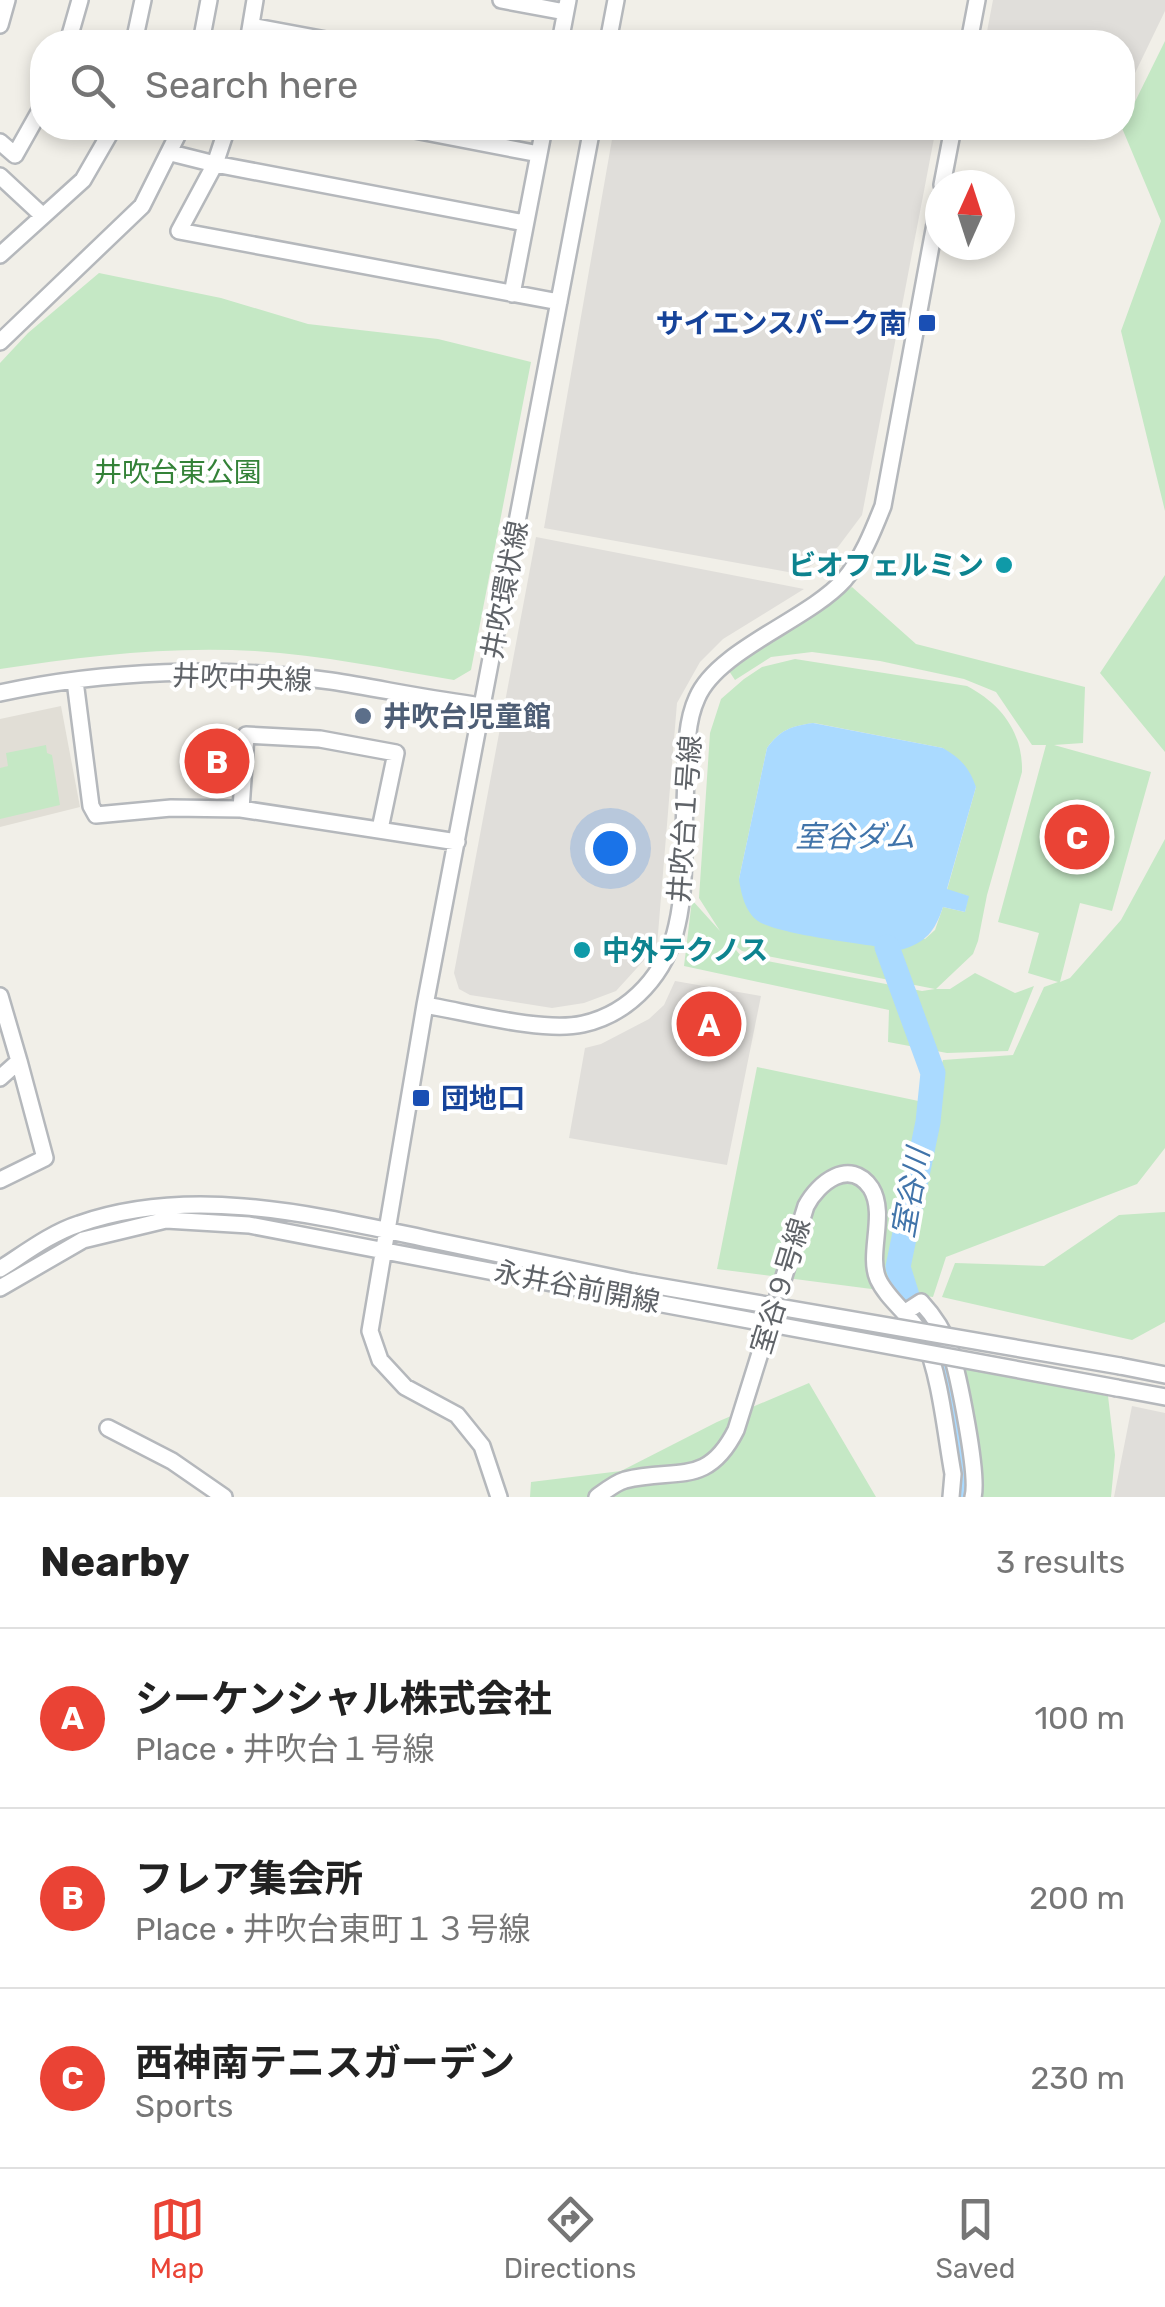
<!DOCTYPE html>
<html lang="en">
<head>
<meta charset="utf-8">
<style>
	body { margin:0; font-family:Rubik,"Noto Sans JP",sans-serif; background:#f2f2f2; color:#222 }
	.compass { position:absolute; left:925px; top:170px; width:90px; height:90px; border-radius:50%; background:#fff; box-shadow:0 5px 15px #0003; rotate:3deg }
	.you { position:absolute; left:610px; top:848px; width:35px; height:35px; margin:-25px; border:8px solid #fff; border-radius:50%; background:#1a73e8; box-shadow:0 0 0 15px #1a73e833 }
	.badge { display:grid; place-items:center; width:65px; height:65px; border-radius:50%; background:#ea4335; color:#fff; font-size:32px; font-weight:700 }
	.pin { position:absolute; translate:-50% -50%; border:5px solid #fff; box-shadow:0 2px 10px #0006 }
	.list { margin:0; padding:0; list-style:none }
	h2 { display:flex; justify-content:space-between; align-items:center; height:130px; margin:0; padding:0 40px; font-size:42px }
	h2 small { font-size:32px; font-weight:400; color:#767676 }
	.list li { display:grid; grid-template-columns:65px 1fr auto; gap:30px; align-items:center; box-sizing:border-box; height:180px; padding:0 40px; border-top:2px solid #e0e0e0 }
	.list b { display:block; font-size:38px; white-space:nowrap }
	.list p { margin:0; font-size:32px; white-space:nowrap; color:#767676 }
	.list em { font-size:32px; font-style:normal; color:#767676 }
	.icon { flex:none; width:55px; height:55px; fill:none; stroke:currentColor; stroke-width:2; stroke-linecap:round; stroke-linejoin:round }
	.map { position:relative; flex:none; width:1165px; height:1497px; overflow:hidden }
	.search { position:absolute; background:#fff; box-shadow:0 5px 15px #0003; left:30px; right:30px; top:30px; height:110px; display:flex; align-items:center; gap:25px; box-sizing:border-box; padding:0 35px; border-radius:40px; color:#767676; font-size:38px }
	.sheet { height:670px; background:#fff }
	nav { display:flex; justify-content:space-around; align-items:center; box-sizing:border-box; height:140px; border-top:2px solid #e0e0e0; background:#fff; font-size:28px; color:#767676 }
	nav a { display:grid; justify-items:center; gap:5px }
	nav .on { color:#ea4335 }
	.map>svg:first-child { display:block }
	.industrial { fill:#e0deda }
	.education { fill:#e1ded6 }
	.green { fill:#c5e8c5; fill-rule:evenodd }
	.water { fill:#aadaff }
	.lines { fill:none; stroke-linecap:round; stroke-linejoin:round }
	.river { stroke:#aadaff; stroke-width:25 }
	.minor-casing { stroke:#b5b8bc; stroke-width:20 }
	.minor { stroke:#fff; stroke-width:15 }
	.minor-bridge-casing { stroke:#b5b8bc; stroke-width:20; stroke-linecap:butt }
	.minor-bridge { stroke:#fff; stroke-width:15 }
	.transit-dot { fill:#1a4fb4; stroke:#fff; stroke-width:4 }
	.culture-dot { fill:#0f9aa8; stroke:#fff; stroke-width:4 }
	.service-dot { fill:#5c6f8a; stroke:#fff; stroke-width:4 }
	.labels { text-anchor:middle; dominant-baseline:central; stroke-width:8; stroke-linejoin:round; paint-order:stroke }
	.transit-label { font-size:28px; font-weight:bold; fill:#164399; stroke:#fff; text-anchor:end }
	.park-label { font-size:28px; fill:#348238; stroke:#fff }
	.culture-label { font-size:28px; font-weight:bold; fill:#0d838f; stroke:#fff; text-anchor:end }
	.street-label { font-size:28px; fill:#5f6368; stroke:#fff }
	.service-label { font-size:28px; font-weight:bold; fill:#4e5e75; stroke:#fff; text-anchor:start }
	.water-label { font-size:30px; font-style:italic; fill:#4174aa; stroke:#fff }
</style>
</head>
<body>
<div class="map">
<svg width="1165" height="1497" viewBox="0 0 1165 1497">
	<rect width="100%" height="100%" fill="#f1efe8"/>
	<path class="industrial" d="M993 0H1165V11L1123 98 1122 42H985Z
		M614 128H936L862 515 838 547 799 574 544 528Z
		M536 537 804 589 723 639 700 662 677 703 657 946 616 991 584 1003 552 1008 470 995 459 989 454 973Z
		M675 981 761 996 727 1165 569 1138 585 1048 601 1044 649 1019 664 1005Z
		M1132 1406 1165 1413V1497H1114Z"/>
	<path class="education" d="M61 706 80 807 0 827V719Z"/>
	<path class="green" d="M1165 41V511L1121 331 1161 221 1122 128Z
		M99 273 221 298 308 324 438 339 531 362 471 670 454 680C388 669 322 655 255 651 169 646 85 656 0 669V363L28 333Z
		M1165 575V752L1100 673Z
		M852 587 916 644 1085 687 1083 743 1054 745 1151 772 1112 911 1080 903 1060 982 1070 978 1121 920 1165 839V1148L1137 1184 946 1257 933 1297 717 1269 757 1067 928 1103 943 1060 1013 1055 1044 987 1058 982 1028 973 1039 933 998 922 1046 745H1032L996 692 964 679 880 661 812 652 771 657 735 680 727 668Z
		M795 659 967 686C1001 704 1023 732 1022 772L987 895 978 941 973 954 936 989H950L975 973 1015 993 1034 986 1008 1051 947 1053 888 1042 889 1010 684 966 692 900 720 931 699 898 710 733 721 699 744 679 762 667ZM814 723 943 748 976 787 947 890 968 896 965 912 943 907 935 930 925 939 739 879 767 748C780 730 791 726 814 723ZM727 939 742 951 935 989 922 991 741 956Z
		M46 745 47 753 52 755 60 805 0 819V768L8 766 6 753Z
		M1165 1212V1322L1132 1340 942 1297 955 1263 1044 1266 1119 1215Z
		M959 1367 1108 1396 1115 1455 1111 1497H980L984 1487Z
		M809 1383 876 1497H530L531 1482 621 1471 717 1422Z"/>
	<path class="water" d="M813 723 943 748C961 759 969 767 976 787L947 889 969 896 965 912 943 907C935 931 926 943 900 950 872 945 778 935 758 921 745 912 741 893 739 879L767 748C780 730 791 726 813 723Z"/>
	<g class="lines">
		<path class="river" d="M887 947 933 1073 928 1122 898 1267 908 1299 922 1317 948 1393 958 1436 965 1492 963 1497"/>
		<defs>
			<path id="minor" d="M501 0 565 12
				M0 25 7 0
				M251 26 337 42
				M68 42 80 0
				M134 42 143 0
				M201 42 209 0
				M248 42 255 0
				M560 42 568 0
				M608 42 616 0
				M969 42 977 0
				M227 128 215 164 179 231 559 302
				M404 128 539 154
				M0 142 15 155 42 107
				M171 153 215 164 525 223
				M0 176 43 216
				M942 185 953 128
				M0 255 83 180 113 128
				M512 294 544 128
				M0 342 142 206 181 128
				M75 681 91 806 96 815 171 808 241 809 457 842
				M0 693C105 670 224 666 331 681 382 689 432 700 483 706
				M241 809 246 735 320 739 396 753 380 829
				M0 996 19 1061
				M425 1005C467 1012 543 1033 583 1024 632 1013 667 972 677 925 686 887 683 842 685 803 687 771 683 728 697 698 717 650 808 620 844 580 862 559 873 531 883 506L940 197
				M0 1078 19 1061 45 1158 0 1180
				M0 1269C25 1253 51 1233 79 1224 193 1184 319 1216 432 1240 499 1254 567 1268 634 1282
				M0 1288 83 1240 166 1220 249 1225 630 1298
				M904 1313 921 1302C933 1315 944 1331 950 1349 958 1373 979 1475 973 1497
				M1120 1366 1165 1375
				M1117 1388 1165 1397
				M108 1428 172 1461 224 1497
				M499 1497 482 1446 457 1415 405 1387 380 1360 370 1331 425 1005 592 128
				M597 1497C605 1491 615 1483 625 1480 676 1467 707 1488 736 1430L806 1206C818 1183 850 1157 871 1188 887 1214 867 1254 878 1279 888 1301 914 1317 924 1340 940 1373 946 1436 953 1474L951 1497"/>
		</defs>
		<use href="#minor" class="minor-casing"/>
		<use href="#minor" class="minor"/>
		<defs>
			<path id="minor-bridge" d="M634 1282 1120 1366
				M630 1298 1117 1388"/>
		</defs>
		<use href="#minor-bridge" class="minor-bridge-casing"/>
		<use href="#minor-bridge" class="minor-bridge"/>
	</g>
	<g class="transit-dot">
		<rect x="917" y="313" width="20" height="20" rx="5"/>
		<rect x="411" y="1088" width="20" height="20" rx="5"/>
	</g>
	<g class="culture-dot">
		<circle cx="1004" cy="565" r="10"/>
		<circle cx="582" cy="950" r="10"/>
	</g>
	<circle class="service-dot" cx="363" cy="716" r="10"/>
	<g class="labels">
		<g class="transit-label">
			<text x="907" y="323">サイエンスパーク南</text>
			<text x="441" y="1098" text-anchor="start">団地口</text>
		</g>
		<g class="park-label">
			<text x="178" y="472">井吹台東公園</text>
		</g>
		<g class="culture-label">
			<text x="984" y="565">ビオフェルミン</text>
			<text x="602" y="950" text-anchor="start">中外テクノス</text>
		</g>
		<g class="street-label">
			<text transform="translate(505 590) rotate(-79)">井吹環状線</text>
			<text transform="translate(242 678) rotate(2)">井吹中央線</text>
			<text transform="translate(685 819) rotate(-86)">井吹台１号線</text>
			<text transform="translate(781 1286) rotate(-73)">室谷９号線</text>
			<text transform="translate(577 1287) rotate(11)">永井谷前開線</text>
		</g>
		<g class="service-label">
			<text x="383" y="716">井吹台児童館</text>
		</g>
		<g class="water-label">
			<text x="855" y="837">室谷ダム</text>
			<text transform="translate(911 1193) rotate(-80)">室谷川</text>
		</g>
	</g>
</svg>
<svg class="compass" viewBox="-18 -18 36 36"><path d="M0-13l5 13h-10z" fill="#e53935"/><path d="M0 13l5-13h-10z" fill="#767676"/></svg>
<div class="you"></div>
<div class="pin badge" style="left:709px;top:1024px">A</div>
<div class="pin badge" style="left:217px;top:761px">B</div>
<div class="pin badge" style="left:1077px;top:837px">C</div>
<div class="search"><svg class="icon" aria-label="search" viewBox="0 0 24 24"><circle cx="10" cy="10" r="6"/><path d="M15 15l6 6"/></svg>Search here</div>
</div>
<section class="sheet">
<h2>Nearby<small>3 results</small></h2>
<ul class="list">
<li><span class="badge">A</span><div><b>シーケンシャル株式会社</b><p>Place · 井吹台１号線</p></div><em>100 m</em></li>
<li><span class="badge">B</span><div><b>フレア集会所</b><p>Place · 井吹台東町１３号線</p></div><em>200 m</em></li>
<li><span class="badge">C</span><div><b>西神南テニスガーデン</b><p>Sports</p></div><em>230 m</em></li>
</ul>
</section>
<nav>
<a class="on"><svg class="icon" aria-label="map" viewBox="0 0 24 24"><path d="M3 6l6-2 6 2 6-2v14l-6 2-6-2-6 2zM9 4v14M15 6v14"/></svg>Map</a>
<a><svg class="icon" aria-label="directions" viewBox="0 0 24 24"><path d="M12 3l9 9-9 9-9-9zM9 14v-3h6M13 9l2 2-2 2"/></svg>Directions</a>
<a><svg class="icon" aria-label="saved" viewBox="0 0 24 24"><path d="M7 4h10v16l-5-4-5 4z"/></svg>Saved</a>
</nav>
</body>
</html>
